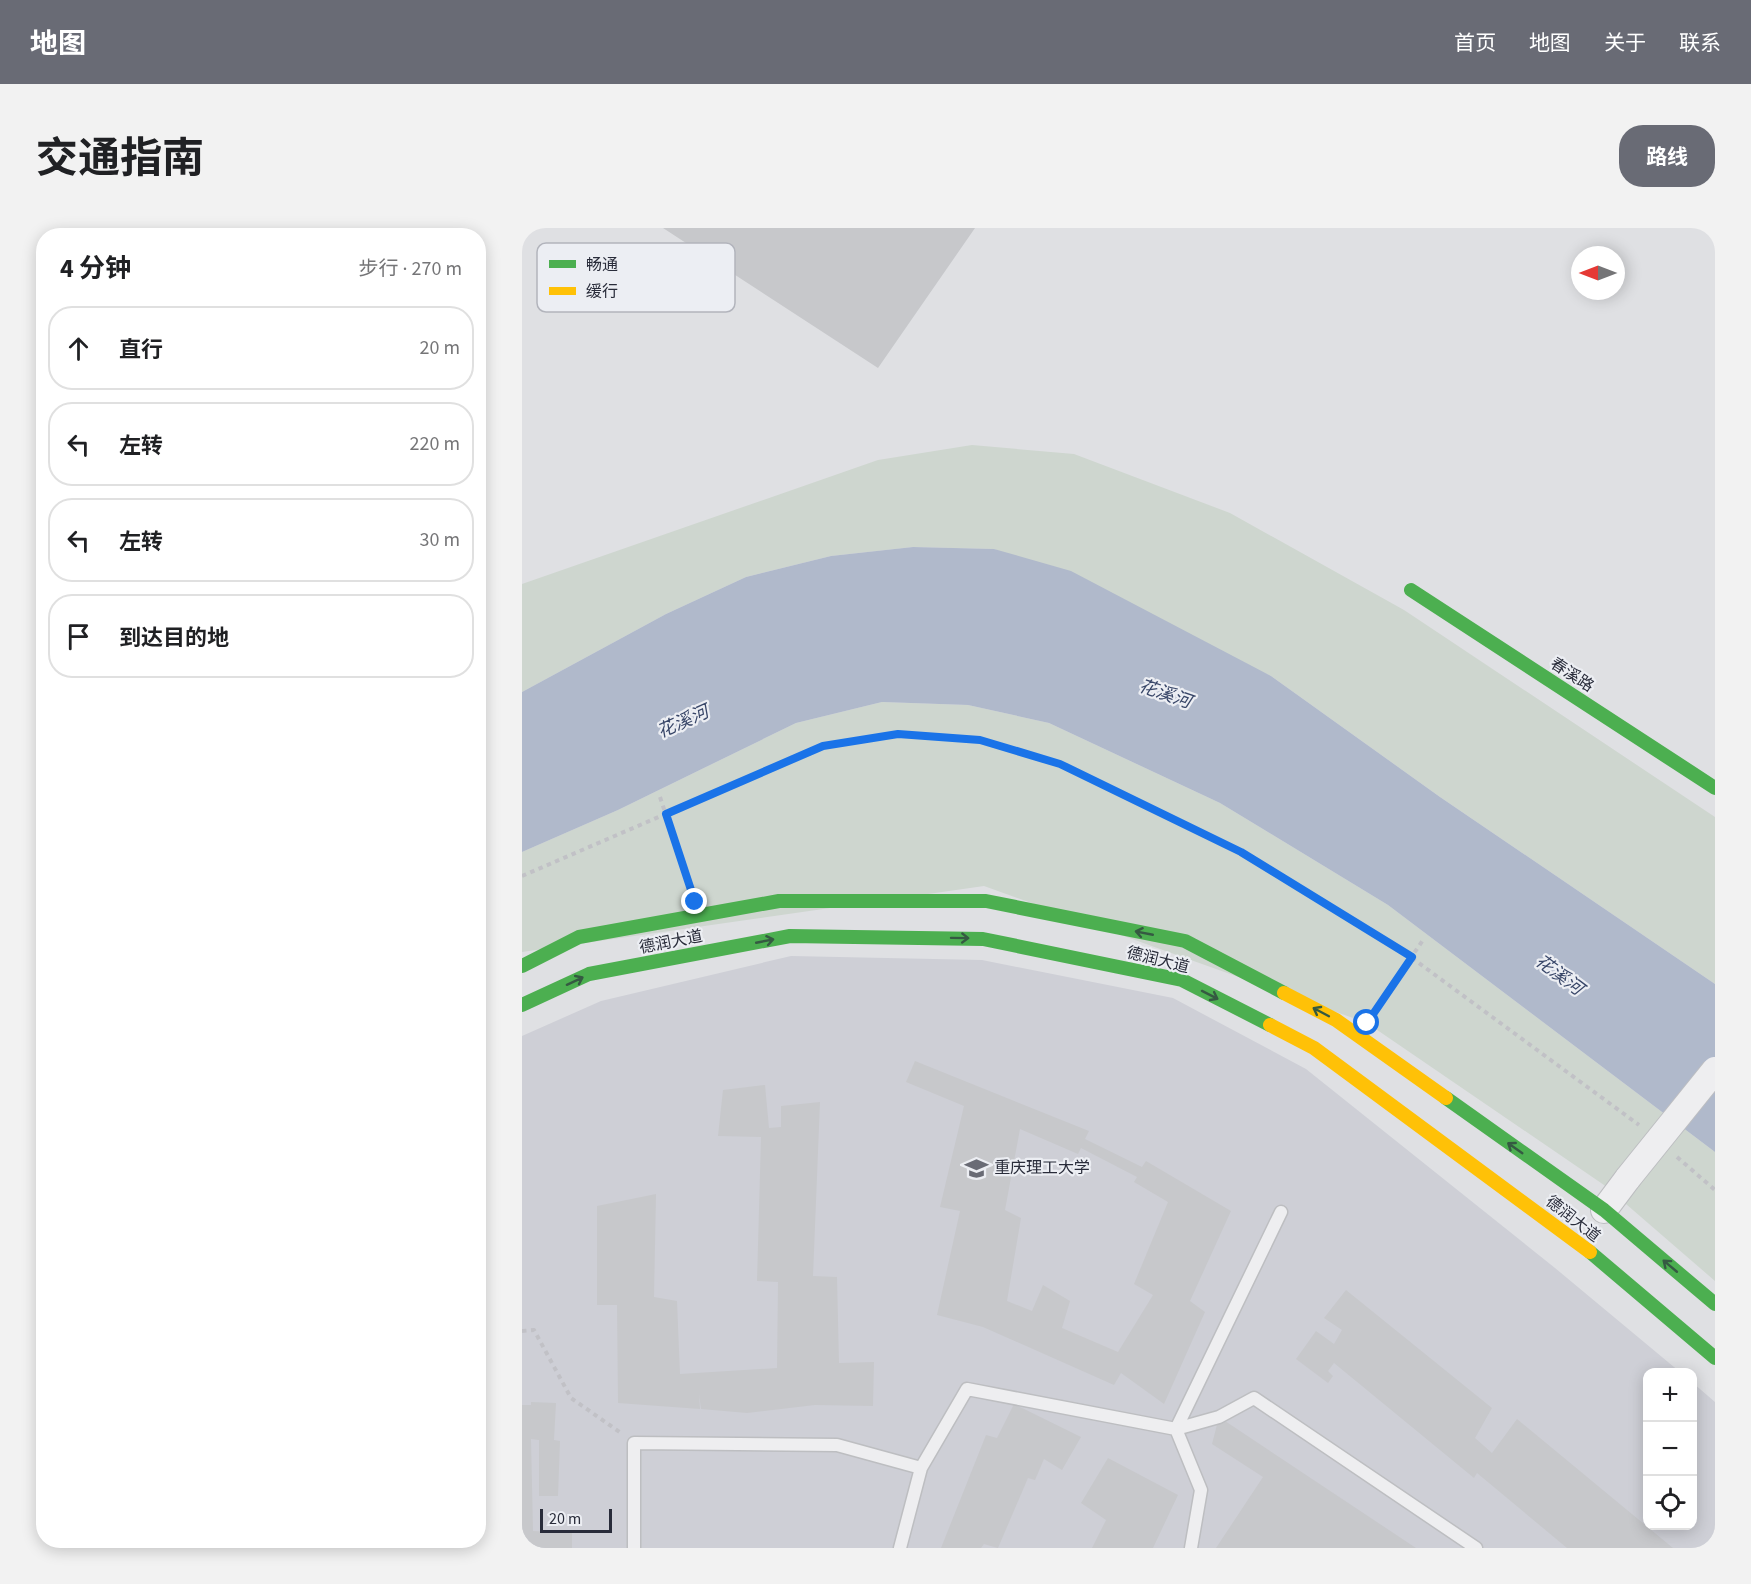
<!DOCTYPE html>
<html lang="zh">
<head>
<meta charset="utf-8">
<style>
	body { margin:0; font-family:"Source Sans 3","Noto Sans SC",sans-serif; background:#f2f2f2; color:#202124 }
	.controls { position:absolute; right:18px; bottom:18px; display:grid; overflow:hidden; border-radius:12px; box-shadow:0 3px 15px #0003 }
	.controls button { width:54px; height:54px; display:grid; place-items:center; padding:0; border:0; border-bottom:2px solid #e0e0e0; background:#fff; color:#202124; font:30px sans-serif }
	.compass { position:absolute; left:1049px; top:18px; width:54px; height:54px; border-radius:50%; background:#fff; box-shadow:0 3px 15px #0003; rotate:270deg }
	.scale { position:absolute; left:18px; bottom:15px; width:72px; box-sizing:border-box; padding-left:6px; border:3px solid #292c3a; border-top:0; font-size:16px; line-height:21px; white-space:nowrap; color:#292c3a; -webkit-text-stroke:4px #eceef3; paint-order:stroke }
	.stop { position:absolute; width:18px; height:18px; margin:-14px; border:4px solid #1a73e8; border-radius:50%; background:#fff }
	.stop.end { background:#1a73e8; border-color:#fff; box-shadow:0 2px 6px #0008 }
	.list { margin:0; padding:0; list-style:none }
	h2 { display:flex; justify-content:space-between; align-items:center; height:78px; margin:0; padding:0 24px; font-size:26px }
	h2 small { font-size:20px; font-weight:400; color:#757577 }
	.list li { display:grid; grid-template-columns:39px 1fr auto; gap:18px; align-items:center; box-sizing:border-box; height:84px; margin:0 12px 12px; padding:0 12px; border:2px solid #e0e0e0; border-radius:24px }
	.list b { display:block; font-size:22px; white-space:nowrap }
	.list em { font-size:20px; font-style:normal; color:#757577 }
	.icon { flex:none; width:33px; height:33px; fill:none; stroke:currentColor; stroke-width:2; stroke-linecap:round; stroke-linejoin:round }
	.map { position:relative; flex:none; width:1193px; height:1320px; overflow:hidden; border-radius:24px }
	header { display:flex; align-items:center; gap:36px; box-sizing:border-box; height:84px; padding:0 30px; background:#696b75; color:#fff }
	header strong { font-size:28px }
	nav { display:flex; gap:33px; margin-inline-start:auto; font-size:21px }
	.intro { display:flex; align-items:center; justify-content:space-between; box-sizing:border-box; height:144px; padding:0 36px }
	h1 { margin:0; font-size:42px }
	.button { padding:15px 27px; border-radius:24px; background:#696b75; color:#fff; font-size:21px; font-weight:700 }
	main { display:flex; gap:36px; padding:0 36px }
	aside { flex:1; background:#fff; border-radius:24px; box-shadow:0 3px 15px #0003 }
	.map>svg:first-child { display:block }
	.built { fill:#cecfd6 }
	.green { fill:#ced6cf }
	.water { fill:#b0b9cb }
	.building { fill:#c7c8cb; fill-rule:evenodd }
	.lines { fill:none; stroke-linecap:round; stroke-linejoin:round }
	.lane-casing { stroke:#bdbec1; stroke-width:15 }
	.street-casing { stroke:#bdbec1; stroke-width:28 }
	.path { stroke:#c1c1c6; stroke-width:4; stroke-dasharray:4.5 4.5; stroke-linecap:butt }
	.lane { stroke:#eeeef0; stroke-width:12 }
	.street { stroke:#eeeef0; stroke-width:26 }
	.fast { stroke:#4caf50; stroke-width:14 }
	.slow { stroke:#ffc107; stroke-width:14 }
	.street-bridge-casing { stroke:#bdbec1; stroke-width:28; stroke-linecap:butt }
	.street-bridge { stroke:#eeeef0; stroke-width:26 }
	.oneway { stroke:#355a42 }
	.route { stroke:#1a73e8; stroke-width:8 }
	.labels { text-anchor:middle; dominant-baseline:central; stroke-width:4.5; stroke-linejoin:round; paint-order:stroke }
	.street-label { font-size:16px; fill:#292c3a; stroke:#eceef3 }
	.poi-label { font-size:16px; fill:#292c3a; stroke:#eceef3; text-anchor:start }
	.water-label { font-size:18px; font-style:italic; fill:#384668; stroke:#eceef3 }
	.key { fill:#eceef3; stroke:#b2b4bc; stroke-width:1.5 }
	.key-label { font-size:16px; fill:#292c3a }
</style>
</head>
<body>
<header>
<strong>地图</strong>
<nav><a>首页</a><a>地图</a><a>关于</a><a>联系</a></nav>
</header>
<div class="intro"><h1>交通指南</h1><a class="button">路线</a></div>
<main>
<aside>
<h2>4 分钟<small>步行 · 270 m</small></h2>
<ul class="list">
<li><svg class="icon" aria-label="ahead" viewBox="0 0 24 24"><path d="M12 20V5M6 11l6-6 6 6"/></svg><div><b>直行</b></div><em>20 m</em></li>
<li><svg class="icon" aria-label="left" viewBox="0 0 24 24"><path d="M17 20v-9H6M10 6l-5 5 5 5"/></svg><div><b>左转</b></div><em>220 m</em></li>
<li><svg class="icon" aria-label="left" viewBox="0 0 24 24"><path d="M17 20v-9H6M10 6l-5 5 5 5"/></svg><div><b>左转</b></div><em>30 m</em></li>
<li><svg class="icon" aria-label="arrive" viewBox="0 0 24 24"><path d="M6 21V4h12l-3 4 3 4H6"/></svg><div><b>到达目的地</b></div></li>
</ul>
</aside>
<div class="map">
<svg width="1193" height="1320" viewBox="0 0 1193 1320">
	<rect width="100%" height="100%" fill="#dfe0e3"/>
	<path class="built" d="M269 728 460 732 651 770 784 841 1033 1040 1158 1144H1126V1298H1170L1171 1155 1193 1174V1320H0V808L79 773Z"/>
	<path class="green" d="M450 217 552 226 708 285 882 382 1193 589V756L918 569 749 448 472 321 391 319 309 328 224 349 144 386 0 464V356L356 232Z
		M360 474 446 477 527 495 698 575 866 677 1193 924V1053L1082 957 845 795 462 658 0 724V624L96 582 274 495Z"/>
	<path class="water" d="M391 319 472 321 549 343 749 448 918 569 1193 756V924L866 677 698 575 527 495 446 477 360 474 274 495 96 582 0 624V464L144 386 224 349 309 328Z"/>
	<path class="building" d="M141 0H453L356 140Z
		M393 833 567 903 563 911 620 939 624 933 709 983 668 1073 683 1084 642 1176 599 1145 592 1157 461 1099 415 1087 438 983 418 979 442 878 384 854ZM498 901 556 926 559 920 615 949 612 954 646 974 612 1056 631 1067 596 1124 540 1100 548 1073 521 1057 510 1083 485 1073 499 990 483 982Z
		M243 857 247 900 259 899V878L298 874 291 1048 315 1049 317 1135 352 1134 351 1178 293 1177 225 1185 179 1181 177 1166 178 1181 96 1175 95 1077H75V978L134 966 132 1069 155 1073 158 1146 255 1140 256 1054 235 1053 239 909 196 908 201 862Z
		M824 1062 970 1180 953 1210 970 1225 995 1191 1151 1320H1045L955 1245 952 1250 812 1135 806 1143 811 1148 806 1155 774 1131 794 1103 812 1116 820 1102 802 1090Z
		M9 1174 34 1175 32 1212 38 1213 36 1268H17V1212L9 1211 11 1303 50 1305V1320H0V1177H9Z
		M492 1176 559 1209 540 1242 522 1231 513 1252 506 1250 476 1320 462 1316 459 1320H419L464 1207 475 1210Z
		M697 1189 894 1320H694L741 1249 690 1216Z
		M586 1230 656 1267 631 1320H570L584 1292 559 1275Z"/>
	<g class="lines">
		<defs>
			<path id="lane" d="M112 1320V1215L315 1217 399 1240
				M378 1320 399 1240 445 1161 654 1201 697 1189 732 1170 954 1320
				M669 1320 679 1262 654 1201 759 984"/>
			<path id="street" d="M1082 982 1106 950"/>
		</defs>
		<use href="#lane" class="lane-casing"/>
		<use href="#street" class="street-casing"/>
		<path class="path" d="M138 569 169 662
			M0 648 301 518 376 505 458 512 538 536 719 624 890 730 1117 897
			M852 784 901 712
			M1155 929 1193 962
			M0 1103 12 1102 49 1170 99 1205"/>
		<use href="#lane" class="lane"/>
		<use href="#street" class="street"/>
		<path class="fast" d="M889 362 1193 560
			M0 738 57 709 257 673H464L663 713 762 765
			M0 777 67 746 268 708 461 711 660 752 748 797
			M924 870 1082 982 1193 1076
			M1068 1024 1193 1130"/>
		<path class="slow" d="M762 765 814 792 924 870
			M748 797 792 820 1068 1024"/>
		<defs>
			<path id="street-bridge" d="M1106 950 1193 842"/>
		</defs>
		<use href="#street-bridge" class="street-bridge-casing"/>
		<use href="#street-bridge" class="street-bridge"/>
	</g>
	<defs><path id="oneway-shaft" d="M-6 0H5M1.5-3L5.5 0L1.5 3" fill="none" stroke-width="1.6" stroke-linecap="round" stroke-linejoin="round" transform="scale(1.5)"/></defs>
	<g class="oneway">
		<use href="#oneway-shaft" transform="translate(622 705) rotate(-169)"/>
		<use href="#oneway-shaft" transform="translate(438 710) rotate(1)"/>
		<use href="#oneway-shaft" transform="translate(243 713) rotate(-11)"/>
		<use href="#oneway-shaft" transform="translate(53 753) rotate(-25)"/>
		<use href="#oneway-shaft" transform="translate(688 767) rotate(27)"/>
		<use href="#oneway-shaft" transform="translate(799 784) rotate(-152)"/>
		<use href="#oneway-shaft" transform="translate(993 920) rotate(-145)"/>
		<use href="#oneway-shaft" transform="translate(1148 1038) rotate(-140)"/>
	</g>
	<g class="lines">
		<path class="route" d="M173 674 144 586 301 518 376 506 458 512 538 536 719 624 890 729 845 795"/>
	</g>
	<defs>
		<symbol id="university-bare" viewBox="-9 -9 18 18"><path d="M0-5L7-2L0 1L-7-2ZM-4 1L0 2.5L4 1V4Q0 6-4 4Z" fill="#696b75" stroke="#eceef3" stroke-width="2.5" paint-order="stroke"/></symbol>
	</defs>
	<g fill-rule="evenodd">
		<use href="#university-bare" x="438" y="924" width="33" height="33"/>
	</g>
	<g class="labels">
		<g class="street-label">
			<text transform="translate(1050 447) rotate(33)">春溪路</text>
			<text transform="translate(149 714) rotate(-11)">德润大道</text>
			<text transform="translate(636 732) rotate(14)">德润大道</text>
			<text transform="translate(1051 991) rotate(38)">德润大道</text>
		</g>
		<g class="poi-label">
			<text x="472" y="940">重庆理工大学</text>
		</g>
		<g class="water-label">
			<text transform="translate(643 466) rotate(19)">花溪河</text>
			<text transform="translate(161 494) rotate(-24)">花溪河</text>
			<text transform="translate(1037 747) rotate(37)">花溪河</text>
		</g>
	</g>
	<rect x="15" y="15" width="198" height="69" rx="9" class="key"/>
	<rect x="27" y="32" width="27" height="8" fill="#4caf50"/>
	<rect x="27" y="59" width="27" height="8" fill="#ffc107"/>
	<g class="key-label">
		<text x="64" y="42">畅通</text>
		<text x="64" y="69">缓行</text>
	</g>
</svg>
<div class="controls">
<button>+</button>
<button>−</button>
<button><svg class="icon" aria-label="locate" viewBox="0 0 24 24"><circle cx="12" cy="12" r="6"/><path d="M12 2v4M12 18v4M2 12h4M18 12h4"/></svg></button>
</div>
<svg class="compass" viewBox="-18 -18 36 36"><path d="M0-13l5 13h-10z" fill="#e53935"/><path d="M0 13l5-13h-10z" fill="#757577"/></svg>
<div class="scale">20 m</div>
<div class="stop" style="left:845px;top:795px"></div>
<div class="stop end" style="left:173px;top:674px"></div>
</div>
</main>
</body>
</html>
